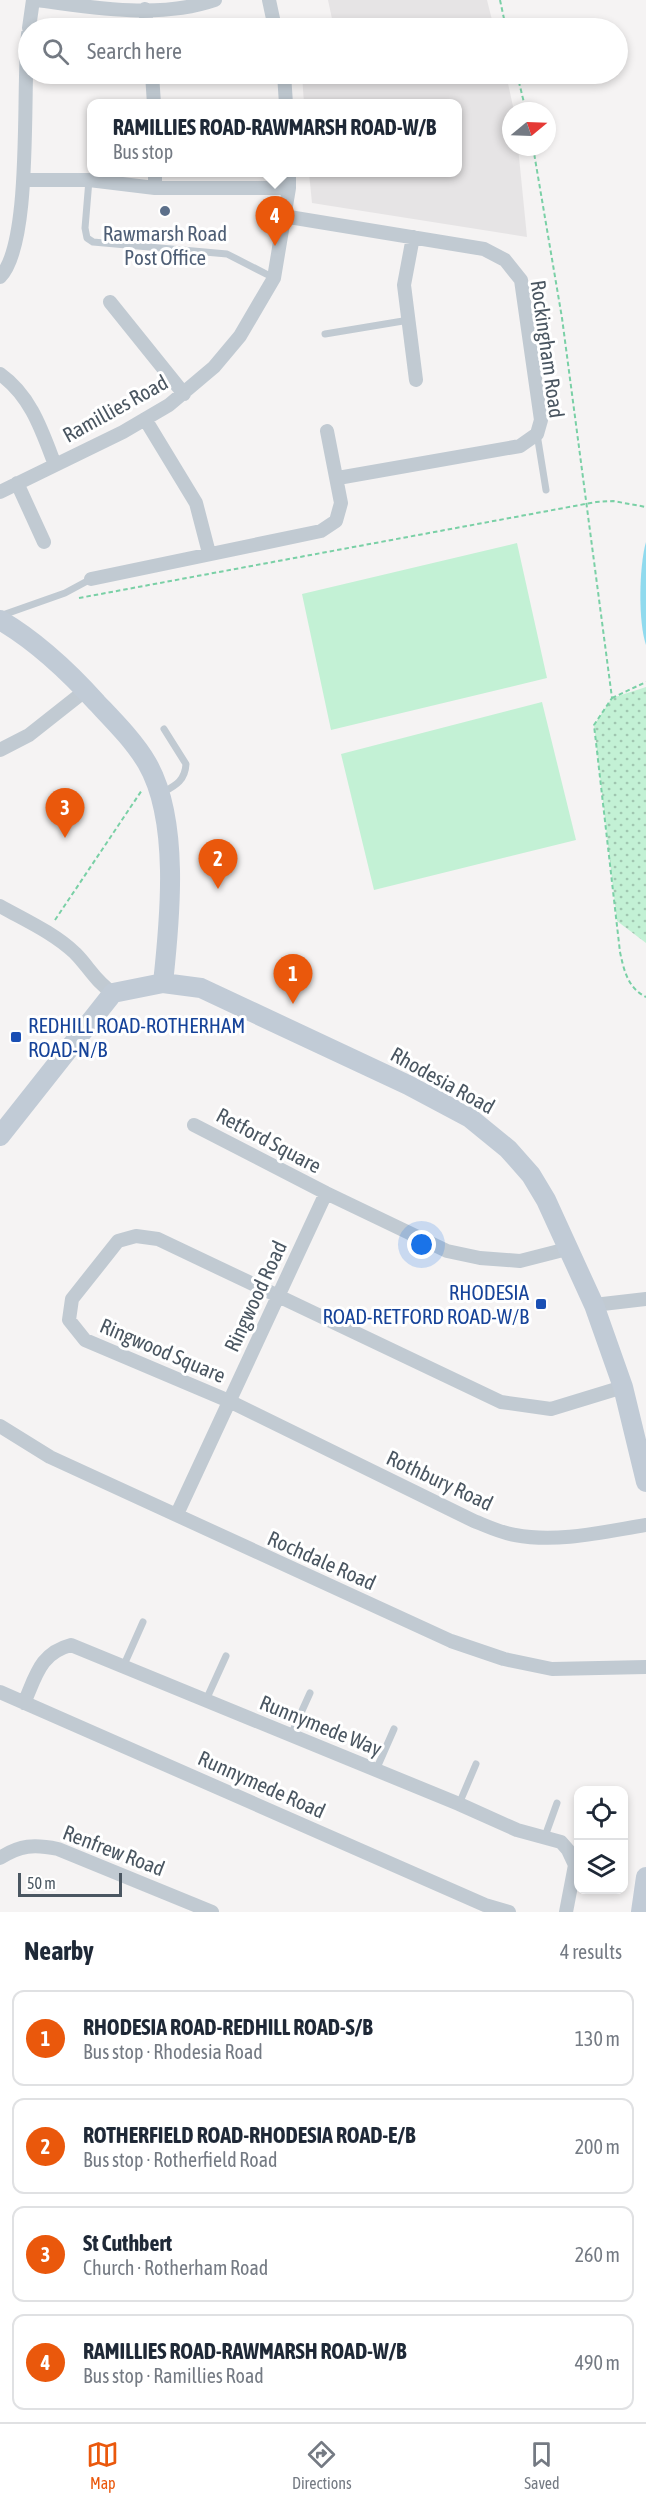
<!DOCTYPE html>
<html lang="en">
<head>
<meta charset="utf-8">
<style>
	body { margin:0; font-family:"Asap Condensed",sans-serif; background:#f6f6f7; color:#1f2937 }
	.controls { position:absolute; right:18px; bottom:18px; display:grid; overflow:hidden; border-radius:12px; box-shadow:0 3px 9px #0003 }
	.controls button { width:54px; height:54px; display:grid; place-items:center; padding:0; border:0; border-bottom:2px solid #e0e1e3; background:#fff; color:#1f2937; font:30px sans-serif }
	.compass { position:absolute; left:502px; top:102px; width:54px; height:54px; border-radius:50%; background:#fff; box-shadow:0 3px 9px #0003; rotate:71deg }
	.scale { position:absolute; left:18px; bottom:15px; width:104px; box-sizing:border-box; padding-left:6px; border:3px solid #4a5661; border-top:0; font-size:16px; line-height:21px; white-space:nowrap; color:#4a5661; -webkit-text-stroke:4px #fff; paint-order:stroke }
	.you { position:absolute; left:422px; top:1245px; width:21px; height:21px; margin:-15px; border:4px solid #fff; border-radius:50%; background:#1a73e8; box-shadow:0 0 0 9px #1a73e833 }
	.badge { display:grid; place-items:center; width:39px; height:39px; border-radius:50%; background:#ea580c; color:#fff; font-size:20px; font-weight:700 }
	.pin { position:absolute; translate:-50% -50px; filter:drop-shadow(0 2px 3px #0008) }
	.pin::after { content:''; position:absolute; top:32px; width:21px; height:18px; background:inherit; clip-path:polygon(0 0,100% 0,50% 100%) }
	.popup { position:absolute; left:87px; top:99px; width:375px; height:78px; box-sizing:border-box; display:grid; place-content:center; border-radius:12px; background:#fff; filter:drop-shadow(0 2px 4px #0005); font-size:20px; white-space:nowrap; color:#747a83 }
	.popup b { font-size:22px; color:#1f2937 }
	.popup::after { content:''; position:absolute; left:50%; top:100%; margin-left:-12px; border:12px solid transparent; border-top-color:#fff }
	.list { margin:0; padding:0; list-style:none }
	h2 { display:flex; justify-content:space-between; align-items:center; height:78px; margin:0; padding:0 24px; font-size:26px }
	h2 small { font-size:20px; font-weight:400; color:#747a83 }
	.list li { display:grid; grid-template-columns:39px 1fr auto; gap:18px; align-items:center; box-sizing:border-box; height:96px; margin:0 12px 12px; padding:0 12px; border:2px solid #e0e1e3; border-radius:12px }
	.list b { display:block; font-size:22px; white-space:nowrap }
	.list p { margin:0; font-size:20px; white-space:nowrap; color:#747a83 }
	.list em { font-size:20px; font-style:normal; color:#747a83 }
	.icon { flex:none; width:33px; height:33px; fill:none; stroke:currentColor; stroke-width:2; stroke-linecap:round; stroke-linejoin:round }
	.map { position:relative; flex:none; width:646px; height:1912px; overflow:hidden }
	.search { position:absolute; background:#fff; box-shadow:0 3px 9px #0003; left:18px; right:18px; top:18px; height:66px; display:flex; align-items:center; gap:15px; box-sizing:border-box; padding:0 21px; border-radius:33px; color:#747a83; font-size:22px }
	.sheet { height:510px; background:#fff }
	nav { display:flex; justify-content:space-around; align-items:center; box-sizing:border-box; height:84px; border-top:2px solid #e0e1e3; background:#fff; font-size:16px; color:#747a83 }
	nav a { display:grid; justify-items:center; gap:3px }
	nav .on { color:#ea580c }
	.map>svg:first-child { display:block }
	.education { fill:#e6e4e5 }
	.grass { fill:#c3f1d5 }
	.garden { fill:url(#garden-dots) }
	.water { fill:#90daee }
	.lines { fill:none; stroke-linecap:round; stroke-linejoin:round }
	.path { stroke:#7ad0a6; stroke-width:2; stroke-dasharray:4.5 3; stroke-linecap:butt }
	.lane { stroke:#c1cad2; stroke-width:7 }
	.street { stroke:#c1cad2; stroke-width:14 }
	.secondary { stroke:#c1cbd6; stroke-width:20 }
	.service-dot { fill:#5c6f8a; stroke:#fff; stroke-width:2 }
	.transit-dot { fill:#1a4fb4; stroke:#fff; stroke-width:2 }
	.labels { text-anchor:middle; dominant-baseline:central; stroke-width:6; stroke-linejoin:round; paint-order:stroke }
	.service-label { font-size:21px; fill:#4e5e75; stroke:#fff }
	.street-label { font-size:21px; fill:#4a5661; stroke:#fff }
	.transit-label { font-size:21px; fill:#164399; stroke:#fff; text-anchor:start }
</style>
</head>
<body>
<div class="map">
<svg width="646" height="1912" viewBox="0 0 646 1912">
	<defs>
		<pattern id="garden-dots" width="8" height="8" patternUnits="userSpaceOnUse" patternTransform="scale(1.5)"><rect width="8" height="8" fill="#c3f1d5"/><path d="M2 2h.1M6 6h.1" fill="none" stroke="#a0c6b0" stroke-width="1.8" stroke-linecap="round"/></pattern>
	</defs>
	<rect width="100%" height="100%" fill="#f5f3f3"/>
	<path class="education" d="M328 0H487L494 28H334Z
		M319 74H506L514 111H511V147H518L527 237 312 203 309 173 458 172V104L304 103 302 75Z"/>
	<path class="grass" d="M517 543 547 678 331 730 302 594Z
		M542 702 576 840 374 890 341 754Z"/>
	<path class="garden" d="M646 687V943L617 921 594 725 612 698Z"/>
	<path class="water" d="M646 542V645C638 622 639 566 646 542Z"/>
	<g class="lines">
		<path class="path" d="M500 0 506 28
			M517 74 526 111
			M533 147 562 318 612 698 594 725 620 952C624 971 628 988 646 997
			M79 598 596 502 613 501 646 507
			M612 698 646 682
			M55 920 142 790"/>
		<path class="lane" d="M89 180 85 228 87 238 93 242 227 254 274 278
			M325 334 409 320
			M537 434 546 490
			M0 616 65 593 91 579
			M160 794C174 786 185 782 186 764L164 729
			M123 1667 143 1622
			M206 1700 226 1656
			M291 1735 310 1693
			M376 1770 394 1729
			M459 1804 476 1764
			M544 1839 557 1803"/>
		<path class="street" d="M37 0C93 8 160 19 215 0
			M269 0 275 28
			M145 9 147 28
			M29 28 33 0
			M152 74 154 104
			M284 74 286 104
			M23 180H89L155 188H289
			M155 188V172
			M283 216 484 249 505 260 521 280 541 420 537 434 520 446 338 478
			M413 237 404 285 416 380
			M0 277C33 244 22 86 28 34
			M110 302 184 394
			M0 374C31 396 42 431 55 465
			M145 419 196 503 209 553
			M17 483 44 542
			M0 492 123 432 169 405 214 367 240 336 274 278 289 188V172
			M91 579 321 531 336 521 341 503 327 431
			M0 750 29 735 86 690
			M0 906C25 920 54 933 75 953 89 967 95 981 113 993
			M194 1125 326 1193 447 1251 480 1258 520 1261 567 1249
			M594 1305 646 1299
			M623 1387 551 1409 501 1402 158 1239 136 1236 118 1241 72 1299 69 1320 85 1340 229 1401 474 1521C487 1526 501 1533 515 1535 558 1543 603 1532 646 1525
			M0 1426 50 1457 451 1641 504 1659 552 1669 646 1667
			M177 1514 326 1193
			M0 1692 485 1905 509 1912
			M24 1703C36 1676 40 1653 71 1645L459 1804 517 1830 561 1842 568 1850 575 1865 566 1912
			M0 1858C20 1845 34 1844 58 1849L212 1912"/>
		<path class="secondary" d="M0 620C36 641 69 672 97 703 114 721 134 741 147 763 180 820 170 919 163 983
			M0 1136 113 993 163 983 201 988 408 1085 470 1118 508 1149 531 1175 546 1200 594 1305 623 1387 646 1482
			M641 1912 646 1877"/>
	</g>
	<circle class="service-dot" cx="165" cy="211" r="6"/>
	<g class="transit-dot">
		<rect x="10" y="1031" width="12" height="12" rx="3"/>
		<rect x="535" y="1298" width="12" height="12" rx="3"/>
	</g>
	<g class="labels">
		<g class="service-label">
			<text x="165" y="233">Rawmarsh Road<tspan x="165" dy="24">Post Office</tspan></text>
		</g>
		<g class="street-label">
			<text transform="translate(548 349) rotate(82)">Rockingham Road</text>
			<text transform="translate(115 408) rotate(-29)">Ramillies Road</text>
			<text transform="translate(443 1080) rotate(29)">Rhodesia Road</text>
			<text transform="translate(269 1140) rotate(28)">Retford Square</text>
			<text transform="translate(255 1296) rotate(-65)">Ringwood Road</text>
			<text transform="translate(163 1350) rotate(23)">Ringwood Square</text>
			<text transform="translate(440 1480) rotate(25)">Rothbury Road</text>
			<text transform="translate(322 1560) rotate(24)">Rochdale Road</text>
			<text transform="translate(321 1725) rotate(22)">Runnymede Way</text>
			<text transform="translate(262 1784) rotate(24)">Runnymede Road</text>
			<text transform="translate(114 1850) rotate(21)">Renfrew Road</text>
		</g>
		<g class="transit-label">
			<text x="28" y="1025">REDHILL ROAD-ROTHERHAM<tspan x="28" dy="24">ROAD-N/B</tspan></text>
			<text x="529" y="1292" text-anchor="end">RHODESIA<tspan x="529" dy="24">ROAD-RETFORD ROAD-W/B</tspan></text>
		</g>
	</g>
</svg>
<div class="controls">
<button><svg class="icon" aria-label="locate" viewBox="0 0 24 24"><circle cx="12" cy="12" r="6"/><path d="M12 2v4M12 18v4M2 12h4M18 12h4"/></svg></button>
<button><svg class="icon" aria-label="layers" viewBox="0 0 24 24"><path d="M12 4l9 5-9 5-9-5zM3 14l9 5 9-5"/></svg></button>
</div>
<svg class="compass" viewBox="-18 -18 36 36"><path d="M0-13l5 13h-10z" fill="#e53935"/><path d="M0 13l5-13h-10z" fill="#747a83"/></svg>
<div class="scale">50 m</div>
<div class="you"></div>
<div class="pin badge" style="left:293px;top:1004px">1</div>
<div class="pin badge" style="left:218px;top:889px">2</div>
<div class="pin badge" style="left:65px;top:838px">3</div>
<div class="pin badge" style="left:275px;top:246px">4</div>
<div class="popup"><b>RAMILLIES ROAD-RAWMARSH ROAD-W/B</b>Bus stop</div>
<div class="search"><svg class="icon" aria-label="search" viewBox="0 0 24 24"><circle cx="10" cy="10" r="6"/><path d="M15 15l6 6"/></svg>Search here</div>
</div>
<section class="sheet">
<h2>Nearby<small>4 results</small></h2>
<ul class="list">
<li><span class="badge">1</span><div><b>RHODESIA ROAD-REDHILL ROAD-S/B</b><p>Bus stop · Rhodesia Road</p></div><em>130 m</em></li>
<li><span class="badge">2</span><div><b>ROTHERFIELD ROAD-RHODESIA ROAD-E/B</b><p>Bus stop · Rotherfield Road</p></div><em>200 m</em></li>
<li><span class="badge">3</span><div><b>St Cuthbert</b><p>Church · Rotherham Road</p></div><em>260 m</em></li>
<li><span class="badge">4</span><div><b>RAMILLIES ROAD-RAWMARSH ROAD-W/B</b><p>Bus stop · Ramillies Road</p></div><em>490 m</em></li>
</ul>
</section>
<nav>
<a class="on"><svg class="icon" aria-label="map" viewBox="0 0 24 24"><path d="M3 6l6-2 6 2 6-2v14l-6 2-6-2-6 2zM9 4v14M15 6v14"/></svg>Map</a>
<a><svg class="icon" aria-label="directions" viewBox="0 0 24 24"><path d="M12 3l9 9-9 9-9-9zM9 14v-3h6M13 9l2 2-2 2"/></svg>Directions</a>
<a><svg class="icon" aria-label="saved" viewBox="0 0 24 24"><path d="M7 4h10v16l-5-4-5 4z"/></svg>Saved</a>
</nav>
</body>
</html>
